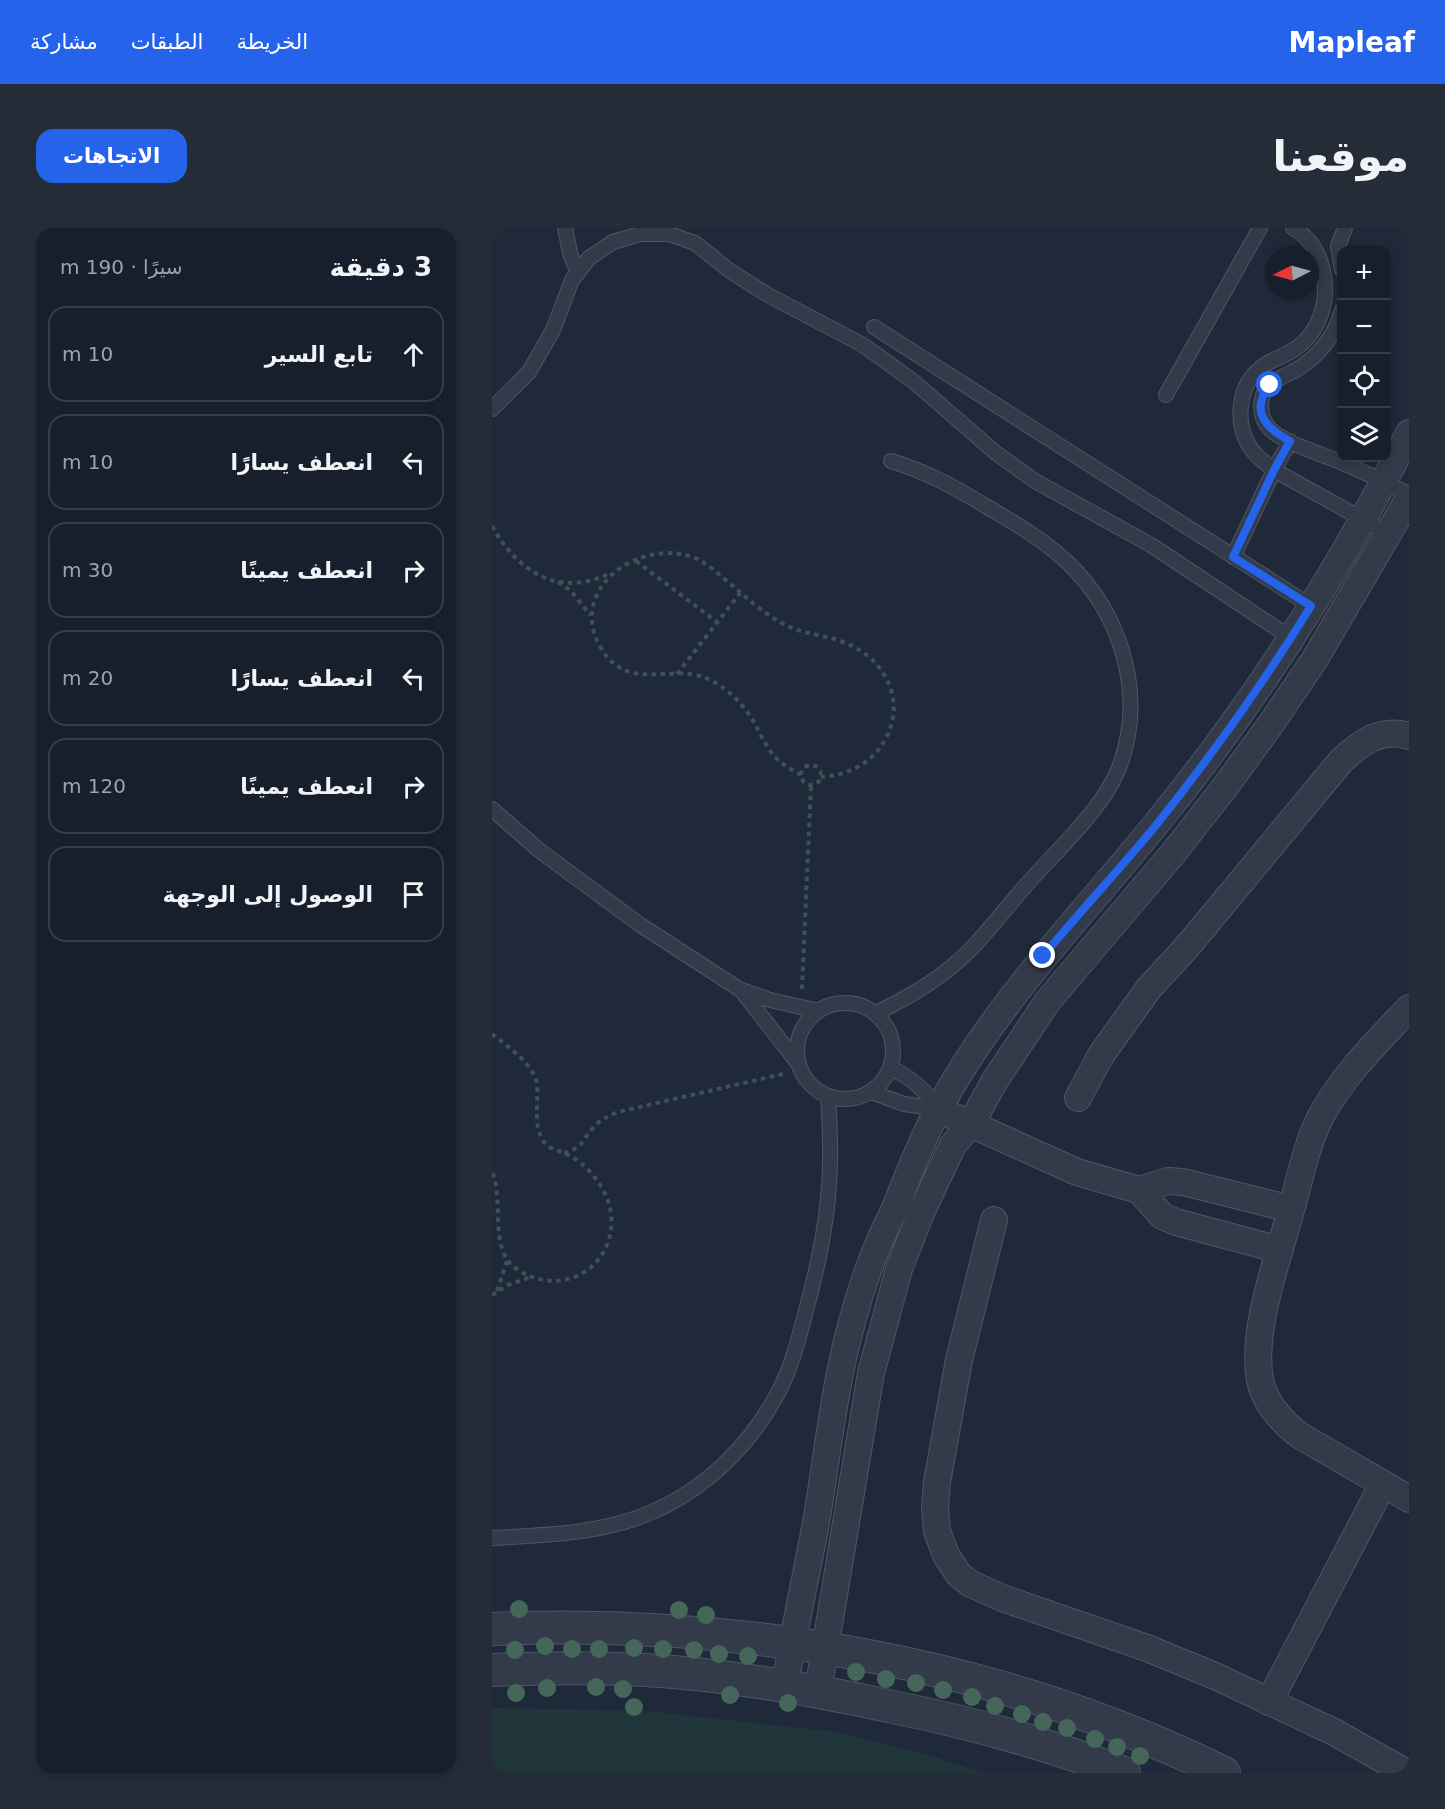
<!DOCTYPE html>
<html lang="ar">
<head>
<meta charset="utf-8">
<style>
	body { margin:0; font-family:"DejaVu Sans",Cairo,sans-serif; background:#242c38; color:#f1f3f6; direction:rtl }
	.controls { position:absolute; right:18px; top:18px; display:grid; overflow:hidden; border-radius:12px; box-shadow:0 3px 9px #0003 }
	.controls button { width:54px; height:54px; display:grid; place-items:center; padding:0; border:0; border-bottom:2px solid #363d48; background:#171f2c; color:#f1f3f6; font:30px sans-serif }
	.compass { position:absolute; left:773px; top:18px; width:54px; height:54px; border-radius:50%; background:#171f2c; box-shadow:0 3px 9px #0003; rotate:264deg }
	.stop { position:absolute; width:18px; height:18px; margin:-14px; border:4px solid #2563eb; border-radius:50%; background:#fff }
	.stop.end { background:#2563eb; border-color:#fff; box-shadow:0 2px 6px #0008 }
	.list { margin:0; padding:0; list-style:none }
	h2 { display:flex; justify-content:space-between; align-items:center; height:78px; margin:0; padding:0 24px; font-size:26px }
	h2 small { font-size:20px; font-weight:400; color:#9ea2a9 }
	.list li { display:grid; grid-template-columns:39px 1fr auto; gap:18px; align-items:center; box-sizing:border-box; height:96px; margin:0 12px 12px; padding:0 12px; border:2px solid #363d48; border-radius:18px }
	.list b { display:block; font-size:22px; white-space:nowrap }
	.list em { font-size:20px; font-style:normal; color:#9ea2a9 }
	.icon { flex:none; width:33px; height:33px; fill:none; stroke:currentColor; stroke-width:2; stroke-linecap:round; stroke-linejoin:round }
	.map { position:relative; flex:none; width:917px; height:1545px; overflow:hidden; direction:ltr; border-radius:18px }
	header { display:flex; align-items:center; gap:36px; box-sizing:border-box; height:84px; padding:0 30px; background:#2563eb; color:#fff }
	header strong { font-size:28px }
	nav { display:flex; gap:33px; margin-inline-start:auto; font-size:21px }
	.intro { display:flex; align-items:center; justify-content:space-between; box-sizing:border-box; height:144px; padding:0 36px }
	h1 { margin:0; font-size:42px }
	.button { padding:15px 27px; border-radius:18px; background:#2563eb; color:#fff; font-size:21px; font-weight:700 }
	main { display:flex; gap:36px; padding:0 36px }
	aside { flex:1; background:#171f2c; border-radius:18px; box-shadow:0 3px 9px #0003 }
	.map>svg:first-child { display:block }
	.green { fill:#21363b }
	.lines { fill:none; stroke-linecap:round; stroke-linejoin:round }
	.service-casing { stroke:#4e5665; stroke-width:16 }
	.minor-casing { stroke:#4e5665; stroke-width:28 }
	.tertiary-casing { stroke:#4e5665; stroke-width:34 }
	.path { stroke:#3c5255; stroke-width:4; stroke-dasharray:4.5 4.5; stroke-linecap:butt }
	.service { stroke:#333b4a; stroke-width:14 }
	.minor { stroke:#333b4a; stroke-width:26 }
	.tertiary { stroke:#333b4a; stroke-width:32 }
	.tree { fill:#456759 }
	.route { stroke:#2563eb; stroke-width:8 }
</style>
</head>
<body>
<header>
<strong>Mapleaf</strong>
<nav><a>الخريطة</a><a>الطبقات</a><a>مشاركة</a></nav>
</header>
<div class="intro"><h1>موقعنا</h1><a class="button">الاتجاهات</a></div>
<main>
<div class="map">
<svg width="917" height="1545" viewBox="0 0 917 1545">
	<rect width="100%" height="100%" fill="#1f293a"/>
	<path class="green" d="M0 1480 155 1483 345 1504 437 1527 491 1545H0Z"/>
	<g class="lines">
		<defs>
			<path id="service" d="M73 0 78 25 86 45
				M801 0C818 9 827 25 831 43 838 75 826 110 796 125 785 131 773 134 764 144 746 162 744 194 756 216 762 227 773 235 782 242L897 306
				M850 42 846 18 853 0
				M850 82C843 108 827 128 804 142 796 146 787 150 780 155 766 166 766 187 777 200 792 216 831 226 851 235 873 244 895 256 917 266
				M382 99 819 378
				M674 167 768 0
				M0 181 37 144 61 102 80 52 97 30 121 14 148 6H177L203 15 238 43 276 67 371 117 421 153 504 225 543 253 659 317 799 410
				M741 329 782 242 798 213
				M0 581 48 623 147 696 247 761 278 772 327 783
				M249 762 305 834
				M305 823a48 48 0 1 1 96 0a48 48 0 1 1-96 0Z
				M383 786C408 773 431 761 453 744 485 720 510 684 536 655 566 621 613 579 628 537 654 466 629 385 575 334 552 312 524 296 497 280 464 260 436 244 399 233
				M399 840C419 849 433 862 447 881
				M379 864 412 876 447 881
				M0 1310C54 1307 110 1306 160 1284 214 1261 259 1216 286 1165 301 1137 308 1105 316 1075 336 1000 342 946 336 869"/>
			<path id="minor" d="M917 780C885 814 850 848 828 890 814 918 808 951 799 982 786 1031 759 1101 768 1152 773 1175 789 1193 807 1207L917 1271
				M586 870 609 827 657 760 695 719 849 533C868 515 889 499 917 508
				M463 889 585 944 647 962
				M502 992 467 1132 445 1254 443 1280 445 1303 454 1327 467 1347 479 1356 513 1371 655 1420 723 1448 842 1504 915 1545
				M788 1022 684 994 670 988 647 962 676 953 691 954 799 981
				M293 1458C302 1401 315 1345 325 1289 333 1240 339 1189 349 1140 356 1106 366 1070 378 1037 385 1017 395 997 404 978 417 944 430 911 447 880 504 775 586 692 660 601 760 479 846 345 917 205
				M326 1463 379 1145 407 1041 429 985 461 917 479 896 502 854 555 774 683 623 733 559 781 493 823 431 917 270
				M777 1474 891 1256"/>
			<path id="tertiary" d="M0 1401C251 1391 506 1434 732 1545
				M0 1442C51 1440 103 1439 154 1442 238 1447 319 1461 401 1479 480 1495 557 1516 632 1545"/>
		</defs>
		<use href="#service" class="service-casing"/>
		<use href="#minor" class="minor-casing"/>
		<use href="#tertiary" class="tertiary-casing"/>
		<path class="path" d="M0 298C25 343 67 371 118 345
			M144 333 225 394
			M66 354 79 363 98 387
			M185 446 248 365
			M309 547a10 10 0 1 1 20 0a10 10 0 1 1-20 0Z
			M309 547C300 542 291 537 283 529 276 521 271 511 266 502 256 481 238 461 216 451 179 434 136 466 109 420 74 362 146 310 201 329 216 335 228 348 241 358 259 374 277 390 300 400 318 407 338 408 356 416 393 432 413 471 395 508 382 535 357 547 329 549
			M310 761 319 557
			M0 806C15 818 42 836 45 856 47 875 40 897 52 914 57 921 65 922 72 925 91 933 107 951 115 970 135 1023 85 1071 33 1046 27 1043 20 1038 15 1032 0 1006 11 972 0 943
			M72 925C91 920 89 913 101 900 108 892 116 888 126 884L291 846
			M5 1063 15 1033
			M0 1067 16 1057 39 1049"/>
		<use href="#service" class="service"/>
		<use href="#minor" class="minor"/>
		<use href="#tertiary" class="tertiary"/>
	</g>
	<g class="tree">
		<circle cx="27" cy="1381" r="9"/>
		<circle cx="187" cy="1382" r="9"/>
		<circle cx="214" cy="1387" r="9"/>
		<circle cx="53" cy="1418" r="9"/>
		<circle cx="142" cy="1420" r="9"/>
		<circle cx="80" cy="1421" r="9"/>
		<circle cx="107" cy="1421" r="9"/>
		<circle cx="171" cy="1421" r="9"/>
		<circle cx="23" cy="1422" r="9"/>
		<circle cx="202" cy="1422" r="9"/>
		<circle cx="227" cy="1426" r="9"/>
		<circle cx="256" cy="1428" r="9"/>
		<circle cx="364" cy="1444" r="9"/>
		<circle cx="394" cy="1451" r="9"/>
		<circle cx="424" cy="1455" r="9"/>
		<circle cx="104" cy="1459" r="9"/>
		<circle cx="55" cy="1460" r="9"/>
		<circle cx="131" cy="1461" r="9"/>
		<circle cx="451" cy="1462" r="9"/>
		<circle cx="24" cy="1465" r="9"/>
		<circle cx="238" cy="1467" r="9"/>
		<circle cx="480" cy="1469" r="9"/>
		<circle cx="296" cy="1475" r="9"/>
		<circle cx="503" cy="1478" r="9"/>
		<circle cx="142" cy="1479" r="9"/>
		<circle cx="530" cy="1486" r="9"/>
		<circle cx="551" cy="1494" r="9"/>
		<circle cx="575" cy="1500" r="9"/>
		<circle cx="603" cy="1511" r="9"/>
		<circle cx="625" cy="1519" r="9"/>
		<circle cx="648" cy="1528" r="9"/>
	</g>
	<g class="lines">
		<path class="route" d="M551 728C587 685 625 644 661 601 718 530 771 456 819 378L741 329 782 242 798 213C774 200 757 183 778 157"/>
	</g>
</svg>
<div class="controls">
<button>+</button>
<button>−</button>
<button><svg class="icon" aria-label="locate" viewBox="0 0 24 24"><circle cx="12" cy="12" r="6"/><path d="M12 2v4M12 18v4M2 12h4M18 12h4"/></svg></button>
<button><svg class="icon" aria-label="layers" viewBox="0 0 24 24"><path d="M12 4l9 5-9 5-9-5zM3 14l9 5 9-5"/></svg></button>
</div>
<svg class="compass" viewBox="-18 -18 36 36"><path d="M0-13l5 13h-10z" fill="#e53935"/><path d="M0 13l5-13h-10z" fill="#9ea2a9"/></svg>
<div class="stop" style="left:778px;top:157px"></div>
<div class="stop end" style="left:551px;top:728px"></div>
</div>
<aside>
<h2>3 دقيقة<small>سيرًا · 190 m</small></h2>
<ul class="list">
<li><svg class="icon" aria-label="ahead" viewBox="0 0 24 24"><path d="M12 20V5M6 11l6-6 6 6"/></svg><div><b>تابع السير</b></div><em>10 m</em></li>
<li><svg class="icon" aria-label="left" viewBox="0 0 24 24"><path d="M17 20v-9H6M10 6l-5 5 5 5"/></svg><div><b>انعطف يسارًا</b></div><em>10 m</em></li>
<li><svg class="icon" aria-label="right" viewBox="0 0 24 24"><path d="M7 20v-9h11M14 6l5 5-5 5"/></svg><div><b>انعطف يمينًا</b></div><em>30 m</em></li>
<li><svg class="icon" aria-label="left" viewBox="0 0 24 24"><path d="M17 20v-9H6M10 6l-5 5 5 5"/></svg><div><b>انعطف يسارًا</b></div><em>20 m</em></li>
<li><svg class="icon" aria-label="right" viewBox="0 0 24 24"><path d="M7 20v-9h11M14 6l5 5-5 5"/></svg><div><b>انعطف يمينًا</b></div><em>120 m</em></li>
<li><svg class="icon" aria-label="arrive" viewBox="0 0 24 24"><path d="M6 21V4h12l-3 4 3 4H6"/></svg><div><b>الوصول إلى الوجهة</b></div></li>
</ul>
</aside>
</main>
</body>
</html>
